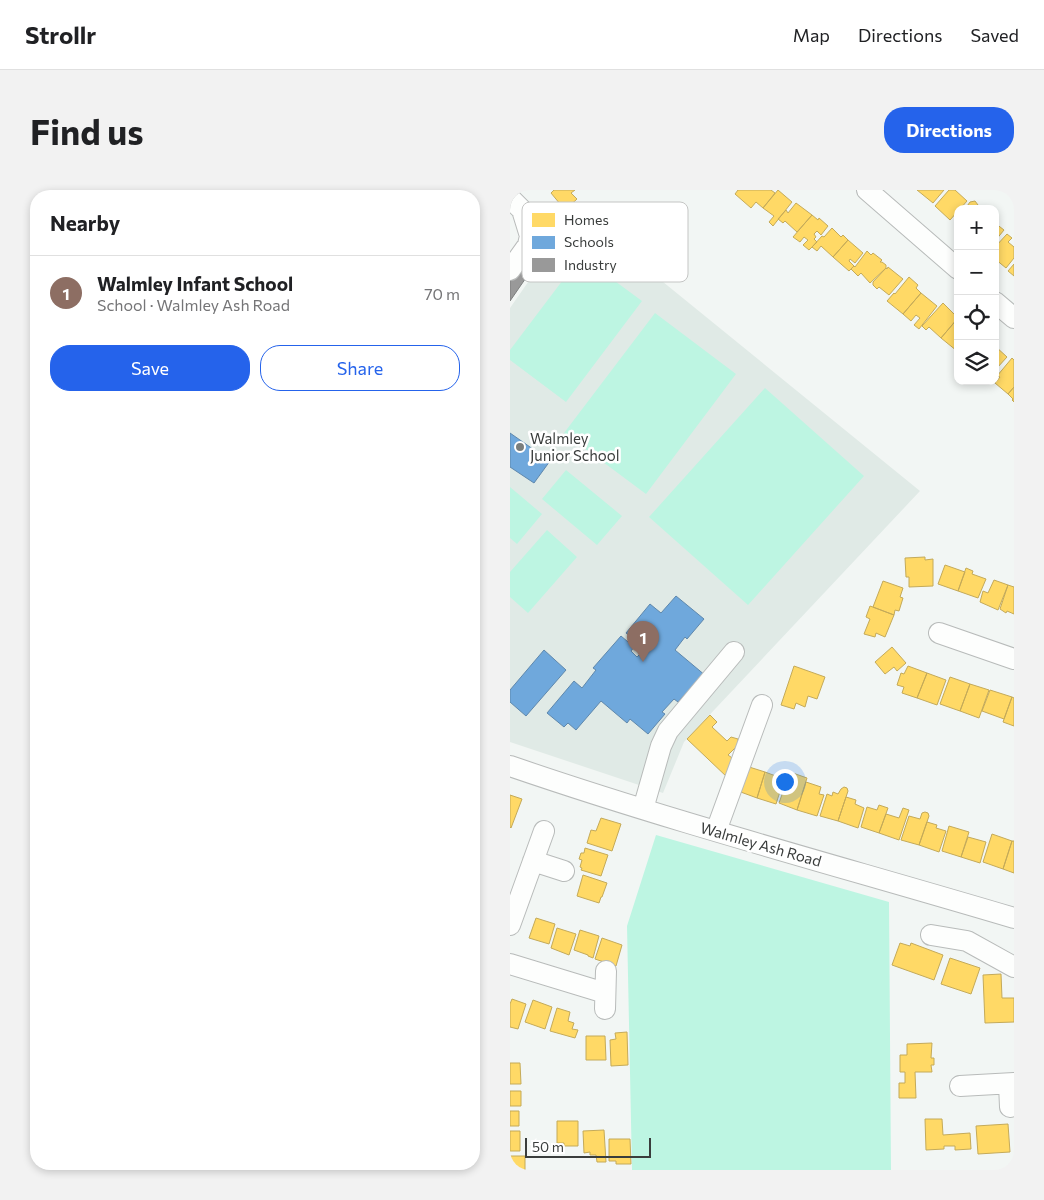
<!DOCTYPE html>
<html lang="en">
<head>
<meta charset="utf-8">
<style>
	body { margin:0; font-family:Commissioner,sans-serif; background:#f2f2f2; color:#202124 }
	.controls { position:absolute; right:15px; top:15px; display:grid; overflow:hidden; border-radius:10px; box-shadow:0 2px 8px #0003 }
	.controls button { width:45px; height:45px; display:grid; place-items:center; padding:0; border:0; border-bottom:1px solid #e0e0e0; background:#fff; color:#202124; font:25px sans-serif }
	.scale { position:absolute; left:15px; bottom:12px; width:126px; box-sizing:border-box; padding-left:5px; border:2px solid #3a3d3c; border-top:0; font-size:14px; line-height:18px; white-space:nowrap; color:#3a3d3c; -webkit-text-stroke:4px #fff; paint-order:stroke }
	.you { position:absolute; left:274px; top:591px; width:18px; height:18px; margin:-12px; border:4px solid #fff; border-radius:50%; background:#1a73e8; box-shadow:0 0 0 8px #1a73e833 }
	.badge { display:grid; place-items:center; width:32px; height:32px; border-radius:50%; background:#2563eb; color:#fff; font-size:16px; font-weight:700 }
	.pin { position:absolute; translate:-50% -41px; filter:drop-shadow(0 1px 2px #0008) }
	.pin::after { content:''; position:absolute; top:26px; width:18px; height:15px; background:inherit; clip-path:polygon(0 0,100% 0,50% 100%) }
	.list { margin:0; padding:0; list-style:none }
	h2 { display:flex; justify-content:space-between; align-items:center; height:65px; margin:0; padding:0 20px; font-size:21px }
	h2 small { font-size:16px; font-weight:400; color:#757577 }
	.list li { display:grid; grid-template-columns:32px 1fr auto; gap:15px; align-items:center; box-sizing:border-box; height:75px; padding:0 20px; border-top:1px solid #e0e0e0 }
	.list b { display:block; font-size:19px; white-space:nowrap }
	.list p { margin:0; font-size:16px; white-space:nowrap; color:#757577 }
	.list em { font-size:16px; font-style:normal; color:#757577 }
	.actions { display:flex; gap:10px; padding:15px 20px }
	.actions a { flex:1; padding:11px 0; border:1px solid #2563eb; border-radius:20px; text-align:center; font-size:18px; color:#2563eb }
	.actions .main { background:#2563eb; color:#fff }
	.icon { flex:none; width:28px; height:28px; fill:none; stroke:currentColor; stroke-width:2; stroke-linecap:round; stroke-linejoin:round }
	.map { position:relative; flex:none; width:504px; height:980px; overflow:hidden; border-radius:20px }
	header { display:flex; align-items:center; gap:30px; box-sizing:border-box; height:70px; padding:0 25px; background:#fff; border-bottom:1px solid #e0e0e0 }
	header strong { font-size:24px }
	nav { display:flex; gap:28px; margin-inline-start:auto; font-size:18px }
	.intro { display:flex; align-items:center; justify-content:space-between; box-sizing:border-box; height:120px; padding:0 30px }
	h1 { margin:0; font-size:35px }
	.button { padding:12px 22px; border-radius:20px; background:#2563eb; color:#fff; font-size:18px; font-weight:700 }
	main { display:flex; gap:30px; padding:0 30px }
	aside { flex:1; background:#fff; border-radius:20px; box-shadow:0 2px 8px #0003 }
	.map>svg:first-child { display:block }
	.built { fill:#e0eae6 }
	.green { fill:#bdf5e2 }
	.homes { fill:#ffd966; stroke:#c4aa59 }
	.schools { fill:#6fa8dc; stroke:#5f88ac }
	.industry { fill:#999; stroke:#7c7d7d }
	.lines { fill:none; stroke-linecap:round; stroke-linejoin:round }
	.minor-casing { stroke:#b8bbba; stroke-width:22 }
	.minor { stroke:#fdfefd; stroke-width:20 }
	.poi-dot { fill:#7a7e7c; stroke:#fff; stroke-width:2 }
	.labels { text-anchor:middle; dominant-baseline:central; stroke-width:5; stroke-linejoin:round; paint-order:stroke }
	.poi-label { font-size:15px; fill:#3a3d3c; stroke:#fff; text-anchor:start }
	.street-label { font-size:15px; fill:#3a3d3c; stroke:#fff }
	.key { fill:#fff; stroke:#c4c5c4; stroke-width:1 }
	.key-label { font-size:14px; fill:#3a3d3c }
</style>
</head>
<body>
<header>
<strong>Strollr</strong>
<nav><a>Map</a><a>Directions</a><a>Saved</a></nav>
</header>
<div class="intro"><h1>Find us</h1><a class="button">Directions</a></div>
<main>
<aside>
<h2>Nearby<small></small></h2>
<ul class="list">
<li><span class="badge" style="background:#8d6e63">1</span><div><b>Walmley Infant School</b><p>School · Walmley Ash Road</p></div><em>70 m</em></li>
</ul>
<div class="actions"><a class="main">Save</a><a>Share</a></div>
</aside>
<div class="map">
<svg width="504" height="980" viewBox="0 0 504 980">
	<rect width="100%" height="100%" fill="#f2f6f4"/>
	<path class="built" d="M67 22 410 301 174 552 153 603 0 552V118Z"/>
	<path class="green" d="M71 66 132 111 56 212 0 170V160Z
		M145 123 226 184 136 304 54 243Z
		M255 198 354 286 238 415 139 327Z
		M56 280 112 326 87 355 32 309Z
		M0 297 32 324 7 354 0 348Z
		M37 340 67 367 18 423 0 407V382Z
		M146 645 379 712 381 980H122L117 736Z"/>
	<path class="homes" d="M44 0H65L61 3 67 9 55 20 41 3Z
		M228 0H261L265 3 253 18 246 12 241 18 225 4Z
		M268 0 282 12 263 36 259 32 264 26 253 18Z
		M407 0H434L423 13Z
		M439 0H445L457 11 450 19H448V21L440 30 425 16Z
		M465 11 468 15 467 19H455L460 12Z
		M286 13 302 25 287 42 275 31 273 33 268 29 276 20 278 23Z
		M302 25 308 30 309 28 318 36 311 45 307 41 304 44 306 47 304 49 307 52 299 60 293 55 298 50 294 47 290 52 283 47Z
		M485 33 494 40 485 51Z
		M322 38 331 47 333 45 338 50 323 67 311 56 307 61 302 57 312 46 314 47Z
		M497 44 502 48 498 52 504 57V68L496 78 485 69V57Z
		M338 50 353 63 345 73 340 69 339 71 344 76 339 81 323 67Z
		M357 61 361 65 363 63 372 70 370 72H372L376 75V78L360 93 351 83 348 86 341 79 344 76 345 77Z
		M504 74V86L498 81Z
		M378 77 393 89 379 105 369 97 367 99 363 95V92L376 78 377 79Z
		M399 87 408 95 406 98 411 103 393 124 377 111 384 103 385 104Z
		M411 103 427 116 409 139 404 135 410 128 406 125 401 131 393 124Z
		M433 113 448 128 431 148 419 137 416 140 412 136Z
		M448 128V160L447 161 431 148Z
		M485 156 497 167 487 178 485 177Z
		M502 168 504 170V197L498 204 485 193 490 187 487 186Z
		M504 197V212L502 210 503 209 498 204Z
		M415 367V370L423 369V396L399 397V387H396L395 368Z
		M435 375 455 382 448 401 428 394Z
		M456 378 463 381 462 384 476 389 468 408 448 401Z
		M484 390 498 395 488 420 470 412 473 401 478 403Z
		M373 391 393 398 390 407 393 408 389 421 385 420 384 425 363 417Z
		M498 395 504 397V424L497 421 496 423 490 419Z
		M360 416 384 425 375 447 366 443 365 447 354 444 360 429 356 427Z
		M382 457 396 473 387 481 384 477 375 484 365 472Z
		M284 476 315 487 307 509 298 506 295 517 286 513 284 519 271 515Z
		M398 476 417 483 407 508 392 503 394 497 387 495 391 483 394 484Z
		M417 483 436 490 427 515 407 508Z
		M440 487 460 494 450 521 430 514Z
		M460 494 479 500 469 528 450 521Z
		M480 500 502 507 494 529 472 521Z
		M502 507 504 508V536L493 532Z
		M200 525 207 532 202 537 217 551 221 547 228 549V555L218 565 225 570 218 588 177 549Z
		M236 576 255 582 247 608 228 601Z
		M255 582 274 589 266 614 247 608Z
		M280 582 297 588 287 620 269 613Z
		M296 592 311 597 309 604 314 605 307 626 287 620Z
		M334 597 337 598 338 601 328 631 310 626 317 604 322 606 323 602 328 604 331 599Z
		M0 605 12 609 1 638 0 637Z
		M336 607 346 610 345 614 354 618 348 638 328 631Z
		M369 615 378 618 369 643 351 637 357 617 367 620Z
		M393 618 399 620 389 650 369 643 376 624 389 628Z
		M415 622 418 623 419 626 409 655 391 650 399 626 410 629 412 623Z
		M91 628 111 634 102 661 77 653 81 640 86 641Z
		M417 632 427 635 426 638 436 641 429 662 409 655Z
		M439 636 459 642 451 667 432 661Z
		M482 644 502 651 493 679 473 672Z
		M458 647 476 652 470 673 451 667Z
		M502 651H504V683L493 679Z
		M75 658 98 665 91 686 71 680 72 678 70 677 72 670 69 669 71 663H74Z
		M73 685 97 693 92 707H91L89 713 67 706Z
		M26 728 45 734 39 754 19 748Z
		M47 738 66 744 59 765 41 758Z
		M70 740 89 746 83 768 78 766V765L64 760Z
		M92 748 112 755 106 776 85 769Z
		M390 753 400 756 401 753 433 765 424 790 382 775Z
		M440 768 470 778 461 804 431 794Z
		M491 784 492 808H504V832L475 833 473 785Z
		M2 809 16 814 8 839 0 837V814Z
		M23 810 42 817 35 839 15 832Z
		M47 818 60 822 58 831 64 833 62 839 68 840 65 848 40 841Z
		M117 842 118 875 101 876 100 850 106 849 105 843Z
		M76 846H95L96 870H76Z
		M422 853 421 868H424V875H421L422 882H405L406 908H389V893H395V882H390V865H397V854Z
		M0 873H10L11 894H0Z
		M0 901H11V916H0Z
		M0 921H9V936H0Z
		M415 929H432L433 945 460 943 461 959 445 960V956H434V959L416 960Z
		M47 931H68V956H54V953H47Z
		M498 934 500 962 468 964 466 936Z
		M94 940 96 972H87L86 965H80V962L74 963 73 941Z
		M0 941H10V961H0Z
		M99 949H120L121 974H106V971H99Z
		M0 966H15V980H0Z"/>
	<path class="schools" d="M0 243 40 271 24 293 0 277Z
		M166 406 194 429 177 449 175 447 165 460 196 486 181 504 178 501 168 512 164 509 152 522 155 524 138 544 120 529 117 533 91 511 66 540 58 533 54 537 37 523 64 491 72 498 86 480 83 478 111 446 124 457 121 461 127 467 135 459 116 443 140 414 151 423Z
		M34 460 56 480 16 526 0 512V500Z"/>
	<path class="industry" d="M19 59 31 66 0 111V87Z"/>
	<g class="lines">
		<defs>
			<path id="minor" d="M357 0 448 79
				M0 8 12 20 20 46 18 55 0 80
				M485 112 504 128
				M429 443 504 469
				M0 576C166 633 336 678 504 728
				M133 619 151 556 158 541 224 462
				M206 641 252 515
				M23 671 54 681
				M0 735 34 641
				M421 745 457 751 504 777
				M0 774 95 803
				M95 819 96 781
				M499 894 500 917
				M450 896 504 893"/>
		</defs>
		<use href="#minor" class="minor-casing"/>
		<use href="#minor" class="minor"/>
	</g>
	<circle class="poi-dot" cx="10" cy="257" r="5"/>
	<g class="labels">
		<g class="poi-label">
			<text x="20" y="248">Walmley<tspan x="20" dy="17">Junior School</tspan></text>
		</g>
		<g class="street-label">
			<text transform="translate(251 654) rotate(16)">Walmley Ash Road</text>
		</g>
	</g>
	<rect x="12" y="12" width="166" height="80" rx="8" class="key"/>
	<rect x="22" y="23" width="23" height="14" fill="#ffd966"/>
	<rect x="22" y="46" width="23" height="13" fill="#6fa8dc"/>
	<rect x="22" y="68" width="23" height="14" fill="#999"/>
	<g class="key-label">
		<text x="54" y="35">Homes</text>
		<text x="54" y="57">Schools</text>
		<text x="54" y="80">Industry</text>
	</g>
</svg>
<div class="controls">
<button>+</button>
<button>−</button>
<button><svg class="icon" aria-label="locate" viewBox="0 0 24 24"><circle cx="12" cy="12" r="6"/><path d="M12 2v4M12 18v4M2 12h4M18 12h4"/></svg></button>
<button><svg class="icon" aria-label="layers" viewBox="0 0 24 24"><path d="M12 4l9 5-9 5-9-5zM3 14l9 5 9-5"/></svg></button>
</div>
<div class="scale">50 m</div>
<div class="you"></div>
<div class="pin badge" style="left:133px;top:472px;background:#8d6e63">1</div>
</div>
</main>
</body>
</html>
